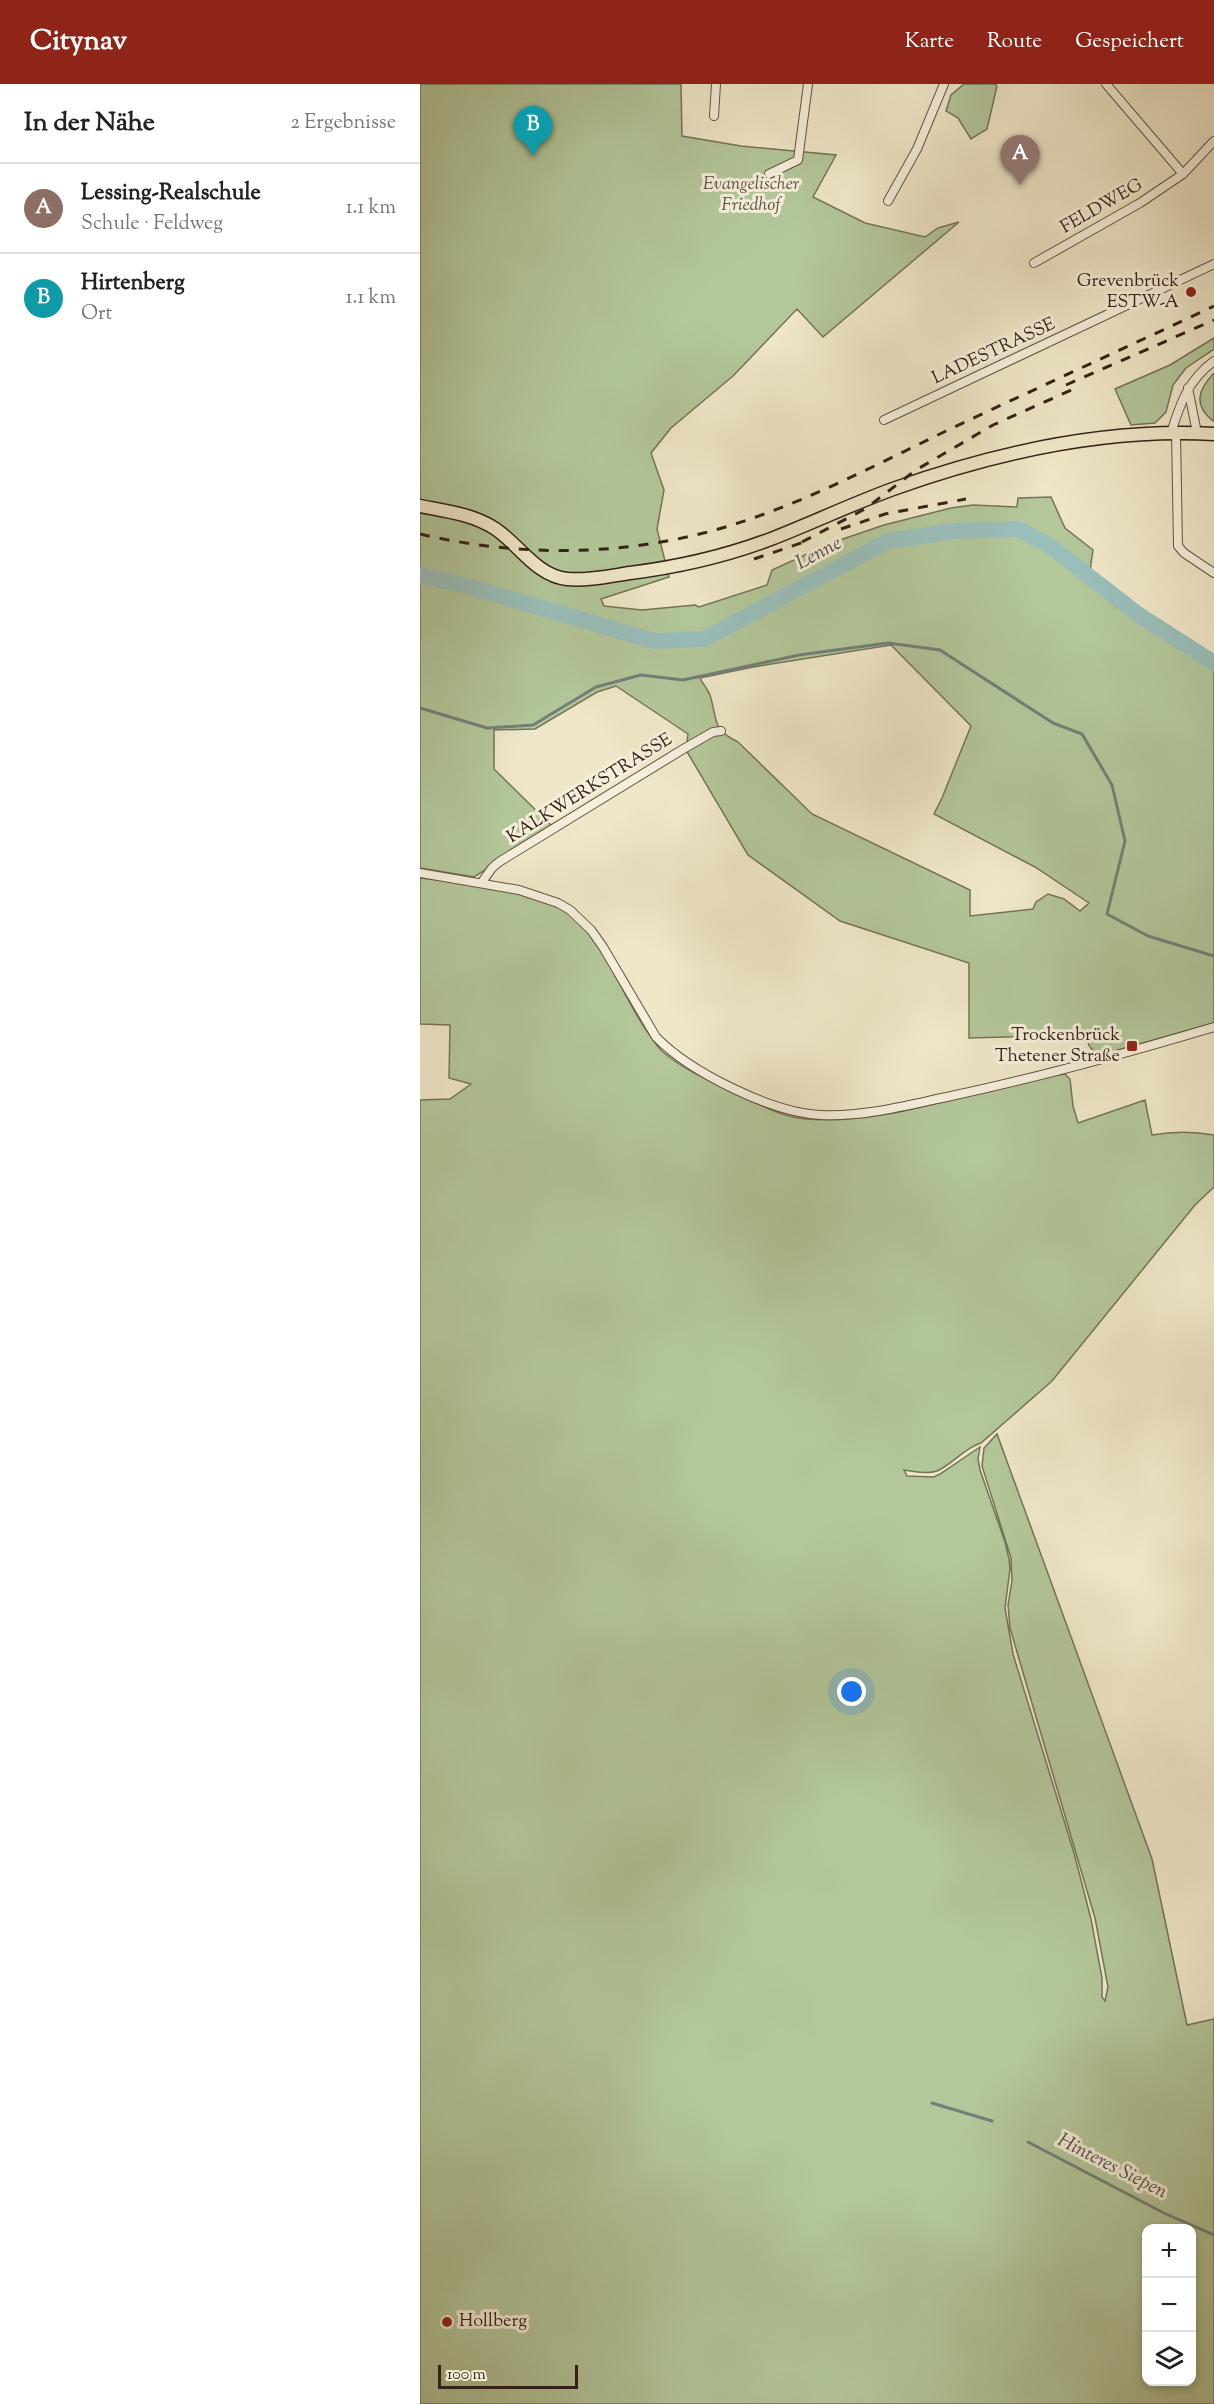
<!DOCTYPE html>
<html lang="de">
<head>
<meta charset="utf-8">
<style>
	body { margin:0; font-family:"Sorts Mill Goudy",serif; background:#f6f6f6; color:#222 }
	.controls { position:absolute; right:18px; bottom:18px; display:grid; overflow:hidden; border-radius:12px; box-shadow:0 3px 9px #0003 }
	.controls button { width:54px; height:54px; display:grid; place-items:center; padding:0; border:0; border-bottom:2px solid #e0e0e0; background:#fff; color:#222; font:30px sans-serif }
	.scale { position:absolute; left:18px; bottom:15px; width:140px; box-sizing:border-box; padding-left:6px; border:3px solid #352115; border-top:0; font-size:16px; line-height:21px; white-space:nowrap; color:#352115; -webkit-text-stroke:4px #f5efdc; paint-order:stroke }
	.you { position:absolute; left:432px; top:1608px; width:21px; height:21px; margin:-15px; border:4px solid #fff; border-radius:50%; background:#1a73e8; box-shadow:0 0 0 9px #1a73e833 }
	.badge { display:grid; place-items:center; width:39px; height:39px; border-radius:50%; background:#8f2418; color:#fff; font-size:20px; font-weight:700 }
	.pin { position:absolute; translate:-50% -50px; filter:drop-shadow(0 2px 3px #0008) }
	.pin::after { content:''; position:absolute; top:32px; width:21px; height:18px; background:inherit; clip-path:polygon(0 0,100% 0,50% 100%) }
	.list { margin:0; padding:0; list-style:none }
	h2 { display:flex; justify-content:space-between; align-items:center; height:78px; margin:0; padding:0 24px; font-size:26px }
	h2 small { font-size:20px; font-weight:400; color:#767676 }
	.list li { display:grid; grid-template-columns:39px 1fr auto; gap:18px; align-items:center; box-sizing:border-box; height:90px; padding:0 24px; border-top:2px solid #e0e0e0 }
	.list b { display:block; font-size:22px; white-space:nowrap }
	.list p { margin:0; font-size:20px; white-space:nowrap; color:#767676 }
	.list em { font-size:20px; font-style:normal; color:#767676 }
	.icon { flex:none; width:33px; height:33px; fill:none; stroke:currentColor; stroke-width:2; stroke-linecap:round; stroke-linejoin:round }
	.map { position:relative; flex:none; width:794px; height:2320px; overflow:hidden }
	header { display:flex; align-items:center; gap:36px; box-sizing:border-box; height:84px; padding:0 30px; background:#8f2418; color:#fff }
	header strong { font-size:28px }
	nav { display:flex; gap:33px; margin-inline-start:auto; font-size:21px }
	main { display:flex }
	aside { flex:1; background:#fff }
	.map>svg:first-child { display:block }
	.green { fill:#b3c79b; stroke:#747458; stroke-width:1.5; fill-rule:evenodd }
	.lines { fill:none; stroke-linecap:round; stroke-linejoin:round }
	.stream { stroke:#728079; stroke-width:3 }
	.river { stroke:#9abfbb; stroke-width:16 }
	.minor-casing { stroke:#645242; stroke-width:10 }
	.primary-casing { stroke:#352115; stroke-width:15 }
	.minor { stroke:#f5efdc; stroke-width:8 }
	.primary { stroke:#efe7c9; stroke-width:12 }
	.rail { stroke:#352115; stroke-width:3; stroke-dasharray:10 10; stroke-linecap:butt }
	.poi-dot { fill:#8f2418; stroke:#f5efdc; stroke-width:2 }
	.labels { text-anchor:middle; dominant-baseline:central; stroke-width:6; stroke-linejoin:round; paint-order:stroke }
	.park-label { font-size:18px; font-style:italic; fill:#5b533d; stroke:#f5efdc }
	.street-label { font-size:18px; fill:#352115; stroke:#f5efdc }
	.poi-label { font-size:18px; fill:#352115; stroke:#f5efdc; text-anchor:end }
	.water-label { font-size:20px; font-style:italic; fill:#535047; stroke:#f5efdc }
</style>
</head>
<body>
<header>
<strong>Citynav</strong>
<nav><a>Karte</a><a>Route</a><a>Gespeichert</a></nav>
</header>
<main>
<aside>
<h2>In der Nähe<small>2 Ergebnisse</small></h2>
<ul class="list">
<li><span class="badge" style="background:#8d6e63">A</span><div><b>Lessing-Realschule</b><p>Schule · Feldweg</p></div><em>1.1 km</em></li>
<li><span class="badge" style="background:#0f9aa8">B</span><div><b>Hirtenberg</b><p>Ort</p></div><em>1.1 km</em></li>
</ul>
</aside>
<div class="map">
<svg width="794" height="2320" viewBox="0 0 794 2320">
	<rect width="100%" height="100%" fill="#efe7c9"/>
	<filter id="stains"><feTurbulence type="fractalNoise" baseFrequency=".00333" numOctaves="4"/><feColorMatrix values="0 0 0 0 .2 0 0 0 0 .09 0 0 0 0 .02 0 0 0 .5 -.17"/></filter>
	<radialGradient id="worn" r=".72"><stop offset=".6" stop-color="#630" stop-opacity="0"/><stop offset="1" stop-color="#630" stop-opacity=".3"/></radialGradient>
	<path class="green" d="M0 0H261L262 52 321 62 416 71 393 113 445 139 505 153 518 144 539 138 403 253 377 225 313 292 251 344 231 369 244 406 237 445 249 493 181 515 184 522 222 526 275 521 279 523 347 501 352 486 411 459 464 441 531 424 553 421 597 423 598 414 631 413 645 444 673 466C672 474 669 486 671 494 677 522 769 563 794 575V939L684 970C673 970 667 962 667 952L660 951 549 954V879L420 837 328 771 266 666 268 650 196 602 177 608 115 645 74 646V685L133 743 54 793 0 784ZM471 561 551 642 522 714 514 730 615 783 669 819 660 827 644 815 628 810 616 818 613 825 550 832V806L392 730 318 658C291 645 298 636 290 611 288 606 283 600 280 594L333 583Z
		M544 0H575L577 2 567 45 551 55 538 34 526 27 531 11Z
		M794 254V265L766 284 753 301 746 328 735 339 711 341 695 305 750 281Z
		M794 289V337H793C773 321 778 306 794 289Z
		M0 794C48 799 103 802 145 827 182 849 203 916 229 950 233 956 238 964 243 968 264 986 290 997 314 1008 337 1019 360 1033 386 1035 475 1042 559 1001 645 990L650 995 653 1022 658 1039 725 1016 732 1051C754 1047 772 1047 794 1051V1103L775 1121 632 1297 561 1359C544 1364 533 1380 517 1387 506 1391 494 1387 484 1386L487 1392 514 1393 520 1390 560 1363 558 1375 560 1386 585 1458 589 1475 590 1485 585 1524 593 1570 654 1769 671 1835 682 1894V1913L685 1917 688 1903 675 1834 590 1544 588 1521 592 1497 591 1474 562 1382 564 1364 577 1350 732 1775 767 1941 794 1935V2320H0V1016L30 1015 51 1000 29 994 30 941 0 940ZM726 2144H772V2298H726Z"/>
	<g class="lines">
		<path class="stream" d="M0 624 67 644 113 641 176 603 221 591 263 596 379 571 468 559 520 566 633 639 662 650 692 701 705 757 687 830 728 852 794 872
			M512 2019 572 2037
			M608 2058 744 2129 794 2151"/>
		<path class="river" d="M0 491 47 502 234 557 284 555 468 457 536 447 598 445 630 462 719 531 794 579"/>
		<defs>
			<path id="minor" d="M686 0 763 90 794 57
				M294 32 296 0
				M349 90 378 76 388 0
				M468 117 497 65 524 0
				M614 179 720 119 763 90
				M768 304 777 349
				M464 336 794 180
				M751 349C760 320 768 296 794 277
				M756 349 758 462 764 469 794 489
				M0 789 99 806 138 819 150 826 171 846 183 863 236 953C270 988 352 1029 401 1031 445 1033 488 1021 531 1012 620 993 707 969 794 943
				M62 798 72 784 79 778 265 664 293 648 301 647"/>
			<path id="primary" d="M0 422C25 427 52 430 74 444 98 459 116 492 147 495 167 497 190 492 210 489 258 483 306 472 351 455 392 439 432 420 473 405 574 369 686 344 794 350"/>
		</defs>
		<use href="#minor" class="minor-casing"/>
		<use href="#primary" class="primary-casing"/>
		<use href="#minor" class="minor"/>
		<use href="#primary" class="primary"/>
		<path class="rail" d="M646 301 794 236
			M421 445 465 430 546 415
			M0 450C111 476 228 472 336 433 401 410 464 377 526 347 615 305 705 264 794 222
			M382 458 445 425 496 386 573 341 658 303
			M334 475 390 456"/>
	</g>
	<g class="poi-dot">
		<circle cx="771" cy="208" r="6"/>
		<rect x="706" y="956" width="12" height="12" rx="3"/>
		<circle cx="27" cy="2238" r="6"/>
	</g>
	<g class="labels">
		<g class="park-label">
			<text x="331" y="101">Evangelischer<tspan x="331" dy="21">Friedhof</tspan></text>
		</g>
		<g class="street-label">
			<text transform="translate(682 123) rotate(-30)">FELDWEG</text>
			<text transform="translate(574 268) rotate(-25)">LADESTRASSE</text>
			<text transform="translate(170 705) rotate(-32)">KALKWERKSTRASSE</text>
		</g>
		<g class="poi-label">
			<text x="759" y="198">Grevenbrück<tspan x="759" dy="21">ESTW-A</tspan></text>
			<text x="700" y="952">Trockenbrück<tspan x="700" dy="21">Thetener Straße</tspan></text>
			<text x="39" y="2238" text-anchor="start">Hollberg</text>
		</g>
		<g class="water-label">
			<text transform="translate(399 470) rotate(-28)">Lenne</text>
			<text transform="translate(692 2083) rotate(27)">Hinteres Siepen</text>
		</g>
	</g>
	<rect width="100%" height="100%" filter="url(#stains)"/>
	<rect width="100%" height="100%" fill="url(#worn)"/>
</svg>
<div class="controls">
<button>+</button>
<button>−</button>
<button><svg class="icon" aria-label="layers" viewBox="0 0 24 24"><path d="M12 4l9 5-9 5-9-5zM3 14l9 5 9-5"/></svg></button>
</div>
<div class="scale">100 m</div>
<div class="you"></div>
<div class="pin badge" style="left:600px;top:101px;background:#8d6e63">A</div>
<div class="pin badge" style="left:113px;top:72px;background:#0f9aa8">B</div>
</div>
</main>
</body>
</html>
